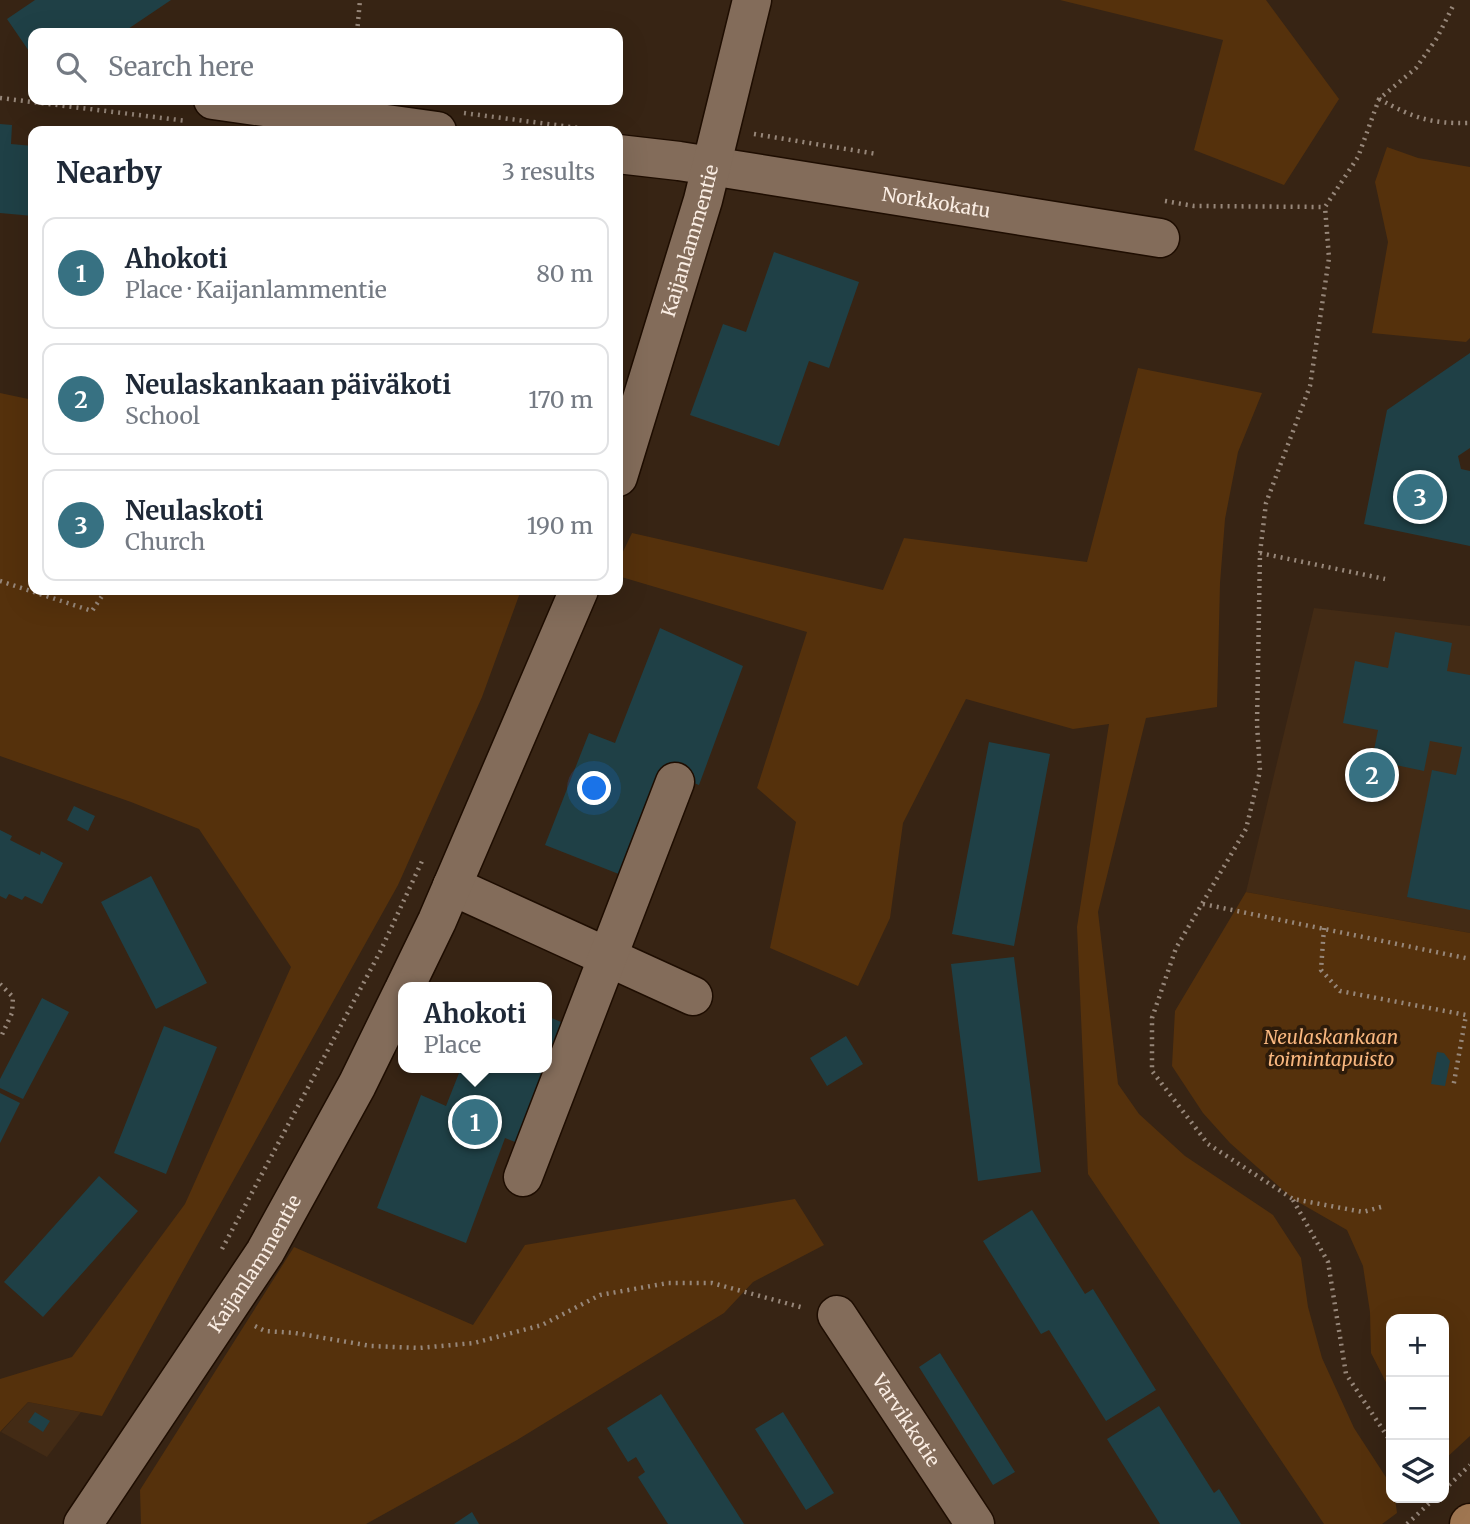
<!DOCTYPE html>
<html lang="en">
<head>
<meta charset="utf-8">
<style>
	body { margin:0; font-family:Merriweather,serif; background:#f2f2f3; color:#1f2937 }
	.controls { position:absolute; right:21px; bottom:21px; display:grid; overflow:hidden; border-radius:14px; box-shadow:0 7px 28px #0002 }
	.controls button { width:63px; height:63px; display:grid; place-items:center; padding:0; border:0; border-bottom:2px solid #e0e1e3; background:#fff; color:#1f2937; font:35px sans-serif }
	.you { position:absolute; left:595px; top:789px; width:24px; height:24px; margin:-18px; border:5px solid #fff; border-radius:50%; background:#1a73e8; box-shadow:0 0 0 10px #1a73e833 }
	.badge { display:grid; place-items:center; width:46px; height:46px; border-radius:50%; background:#377182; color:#fff; font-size:23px; font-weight:700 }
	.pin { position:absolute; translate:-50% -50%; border:4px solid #fff; box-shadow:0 2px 7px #0006 }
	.popup { position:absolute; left:398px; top:982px; width:154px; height:91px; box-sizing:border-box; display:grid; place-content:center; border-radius:14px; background:#fff; filter:drop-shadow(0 2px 5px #0005); font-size:23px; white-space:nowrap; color:#747a83 }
	.popup b { font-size:26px; color:#1f2937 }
	.popup::after { content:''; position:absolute; left:50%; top:100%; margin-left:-14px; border:14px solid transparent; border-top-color:#fff }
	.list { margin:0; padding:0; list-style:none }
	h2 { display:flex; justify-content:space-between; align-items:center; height:91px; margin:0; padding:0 28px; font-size:30px }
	h2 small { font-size:23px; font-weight:400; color:#747a83 }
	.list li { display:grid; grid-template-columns:46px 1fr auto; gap:21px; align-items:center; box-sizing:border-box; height:112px; margin:0 14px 14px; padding:0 14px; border:2px solid #e0e1e3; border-radius:14px }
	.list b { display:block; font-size:26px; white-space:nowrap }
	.list p { margin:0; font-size:23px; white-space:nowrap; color:#747a83 }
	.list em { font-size:23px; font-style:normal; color:#747a83 }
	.icon { flex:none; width:38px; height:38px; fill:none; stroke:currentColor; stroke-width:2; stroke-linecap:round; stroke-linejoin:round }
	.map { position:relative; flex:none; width:1470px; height:1524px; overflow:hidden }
	.search { position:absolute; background:#fff; box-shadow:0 7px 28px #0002; left:28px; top:28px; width:595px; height:77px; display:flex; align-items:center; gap:18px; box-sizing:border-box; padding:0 24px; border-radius:14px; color:#747a83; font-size:26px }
	.panel { position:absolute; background:#fff; box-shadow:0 7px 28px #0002; left:28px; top:126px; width:595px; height:469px; border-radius:14px }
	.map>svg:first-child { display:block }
	.built { fill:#432b15 }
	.green { fill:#55310c }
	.building { fill:#1f4046 }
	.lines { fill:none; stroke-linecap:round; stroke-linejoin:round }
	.minor-casing { stroke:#1e0d01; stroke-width:41 }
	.major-casing { stroke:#1e0d01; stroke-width:41 }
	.path { stroke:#97877a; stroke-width:4.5; stroke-dasharray:2 5; stroke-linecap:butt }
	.minor { stroke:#836c5a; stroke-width:38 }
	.major { stroke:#9f7651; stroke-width:38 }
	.labels { text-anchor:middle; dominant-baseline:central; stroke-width:7; stroke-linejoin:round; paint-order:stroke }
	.street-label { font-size:19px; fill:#faede3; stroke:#2d1b0a }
	.park-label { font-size:19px; font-style:italic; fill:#f9b77f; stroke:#2d1b0a }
</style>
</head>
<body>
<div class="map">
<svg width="1470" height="1524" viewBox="0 0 1470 1524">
	<rect width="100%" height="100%" fill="#372414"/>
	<path class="built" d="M1314 608 1470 626V933L1246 892Z
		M28 1402 81 1412 47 1457 1 1432Z"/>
	<path class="green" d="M1060 0H1266L1339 99 1284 185 1194 150 1223 40Z
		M1387 147 1418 158 1470 167V338L1466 342 1372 333 1388 242 1375 182Z
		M1138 368 1262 393 1238 452 1225 519 1220 583 1217 707 1146 718 1098 912 1118 1084 1139 1114 1185 1156 1273 1215 1301 1258 1308 1307 1322 1358 1354 1428 1391 1485V1498H1395L1397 1513 1382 1524H1324L1088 1174 1077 927 1109 724 1073 729 966 699 903 823 890 918 858 986 770 948 796 822 757 788 807 632 618 576V562L632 533 883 590 904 538 1087 562Z
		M0 393 33 400V590H521L482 697 398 885 102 1416 28 1402 0 1432V1379L72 1357 185 1204 291 967 199 829 131 802 0 756Z
		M1246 892 1470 933V1436L1444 1460V1319H1391V1392L1371 1353 1370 1312 1363 1266 1347 1230 1293 1199 1230 1143 1203 1113 1172 1066 1175 1011Z
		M795 1199 824 1245 753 1282 724 1313 517 1440 366 1524H141L140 1490 294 1247 473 1325 525 1245Z"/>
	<path class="building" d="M35 0H171L122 33H33V57L7 19Z
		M0 124 12 125 11 144 33 146V216L0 213Z
		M774 252 859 282 829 368 809 361 779 446 690 415 723 324 746 332Z
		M1470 353V448L1458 456 1461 469 1470 471V546L1364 524 1387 410Z
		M660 628 743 666 699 785 673 775 634 880 545 845 589 733 615 743Z
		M1395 632 1452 643 1447 671 1470 675V910L1407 897 1432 770 1456 775 1462 747 1430 741 1424 771 1372 760 1378 730 1343 723 1355 661 1388 668Z
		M989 742 1050 754 1014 946 952 934Z
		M74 806 95 816 88 831 67 820Z
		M0 830 12 836 10 840 40 855 41 851 63 863 42 904 25 896 22 900 9 894 6 899 0 896Z
		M151 876 207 983 156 1009 101 902Z
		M1014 957 1041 1172 978 1181 951 964Z
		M42 998 69 1012 23 1099 0 1088V1079Z
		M547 1016 575 1028 531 1148 505 1138 466 1243 377 1208 421 1095 446 1106 461 1068H547Z
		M164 1026 217 1047 166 1174 114 1153Z
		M846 1036 863 1064 827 1086 810 1058Z
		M1437 1052 1444 1053 1450 1061 1445 1086 1431 1084Z
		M0 1093 20 1103 0 1143Z
		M99 1176 138 1211 43 1317 4 1282Z
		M1032 1210 1085 1294 1093 1289 1156 1390 1106 1421 1049 1330 1041 1334 983 1241Z
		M940 1353 1015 1472 993 1485 919 1367Z
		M661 1394 744 1524H668L638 1477 645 1472 636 1457 628 1462 607 1428Z
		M1159 1406 1214 1493 1219 1489 1241 1524H1160L1107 1439Z
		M35 1412 50 1421 43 1432 28 1422Z
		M783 1412 834 1493 806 1510 755 1429Z
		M472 1512 479 1524H454Z"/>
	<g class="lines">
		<defs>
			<g id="minor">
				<path d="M213 100 437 131"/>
				<path id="s1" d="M618 154 679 161 1160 238"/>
				<path id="s2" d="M618 477 703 200 752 0"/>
				<path d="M452 886 693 996"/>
				<path d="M405 987 437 921 579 590"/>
				<path d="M523 1177 675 782"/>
				<path id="s3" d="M837 1315 975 1524"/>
				<path id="s4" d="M83 1524 265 1252 357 1085 403 991"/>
			</g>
			<path id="major" d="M1469 1524 1470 1523"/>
		</defs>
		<use href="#minor" class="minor-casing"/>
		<use href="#major" class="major-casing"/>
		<path class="path" d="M357 33 360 0
			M0 98 187 121
			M1379 99C1414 118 1430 124 1470 123
			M464 113 594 130
			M754 134 877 154
			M1165 201 1194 206 1325 207
			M1260 553 1385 579
			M0 581 92 611 106 590
			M1203 904 1470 959
			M1324 928 1321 970 1340 991 1466 1015 1453 1088
			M0 984 13 997 12 1013 0 1039
			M1293 1200 1328 1262 1346 1374 1391 1442
			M1381 1207 1363 1212 1293 1199 1208 1144 1152 1071V1018L1176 948 1246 829 1260 771 1257 724 1260 553 1266 503 1310 386 1329 258 1325 207 1358 157 1379 99 1416 68 1437 38 1454 4
			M222 1249 380 952 423 859
			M255 1326 265 1331 295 1333 371 1346 419 1348 474 1343 542 1325 600 1295 668 1283H712L804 1308
			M1444 1490 1470 1465
			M1407 1524 1435 1498"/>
		<use href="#minor" class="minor"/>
		<use href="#major" class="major"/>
	</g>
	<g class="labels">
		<g class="street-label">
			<text stroke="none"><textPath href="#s1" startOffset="322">Norkkokatu</textPath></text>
			<text stroke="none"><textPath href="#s2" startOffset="247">Kaijanlammentie</textPath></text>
			<text stroke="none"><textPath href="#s4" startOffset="312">Kaijanlammentie</textPath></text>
			<text stroke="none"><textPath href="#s3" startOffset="126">Varvikkotie</textPath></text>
		</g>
		<g class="park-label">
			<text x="1331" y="1037">Neulaskankaan<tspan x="1331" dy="22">toimintapuisto</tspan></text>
		</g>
	</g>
</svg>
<div class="controls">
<button>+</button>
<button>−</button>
<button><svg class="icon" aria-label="layers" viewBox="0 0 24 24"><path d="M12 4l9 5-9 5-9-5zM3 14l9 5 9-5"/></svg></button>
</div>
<div class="you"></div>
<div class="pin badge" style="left:475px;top:1122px">1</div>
<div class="popup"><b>Ahokoti</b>Place</div>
<div class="pin badge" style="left:1372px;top:775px">2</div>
<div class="pin badge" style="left:1420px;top:497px">3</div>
<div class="search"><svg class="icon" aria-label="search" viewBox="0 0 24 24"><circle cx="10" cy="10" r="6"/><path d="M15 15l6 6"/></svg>Search here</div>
<section class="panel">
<h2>Nearby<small>3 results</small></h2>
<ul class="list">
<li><span class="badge">1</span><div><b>Ahokoti</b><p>Place · Kaijanlammentie</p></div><em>80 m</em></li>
<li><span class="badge">2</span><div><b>Neulaskankaan päiväkoti</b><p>School</p></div><em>170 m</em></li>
<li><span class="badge">3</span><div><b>Neulaskoti</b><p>Church</p></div><em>190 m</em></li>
</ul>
</section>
</div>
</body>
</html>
